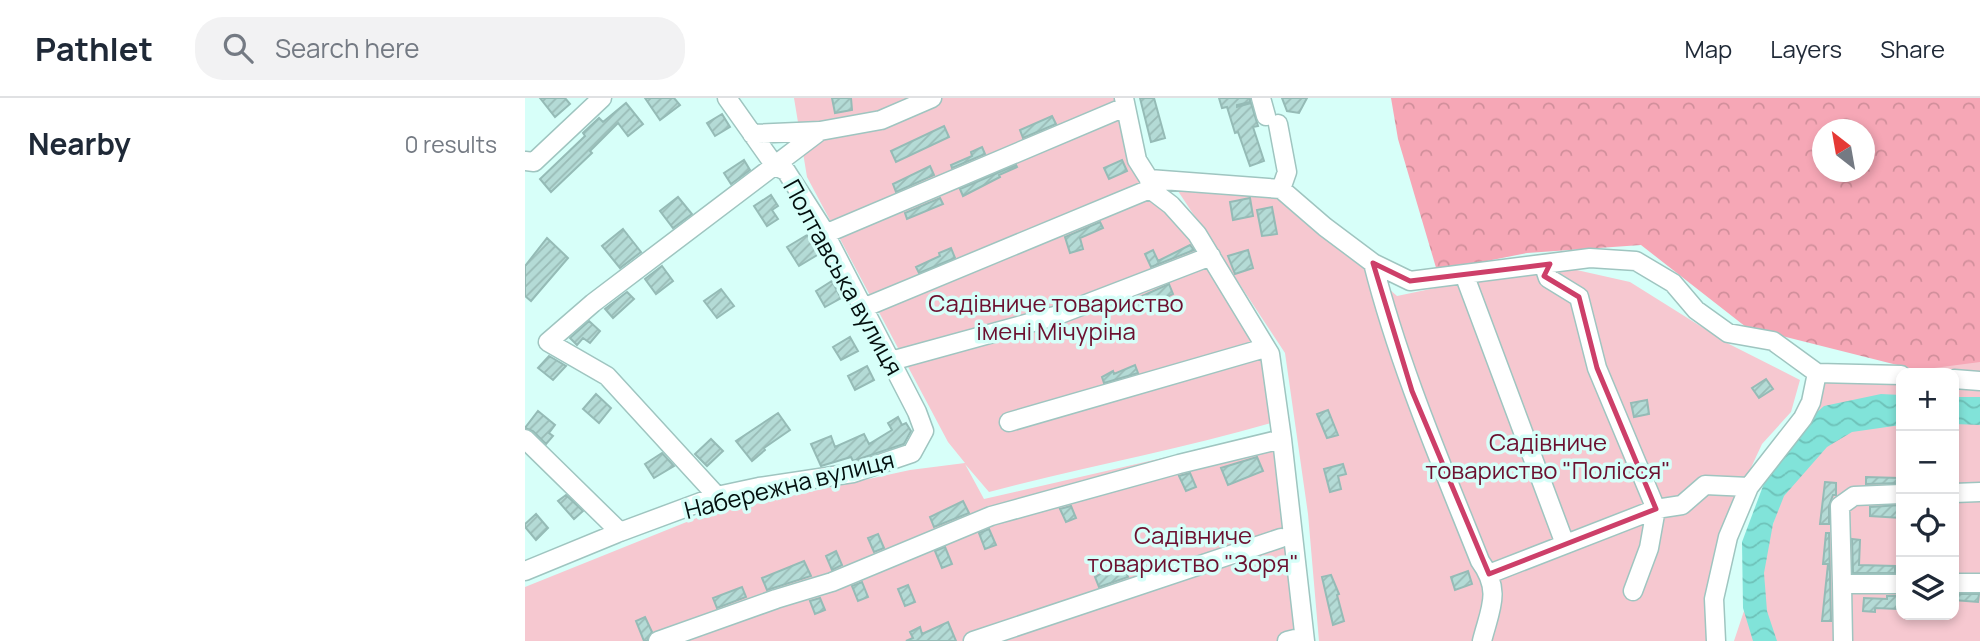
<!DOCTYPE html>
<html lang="en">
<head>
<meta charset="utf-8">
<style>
	body { margin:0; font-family:Manrope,sans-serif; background:#f2f2f3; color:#1f2937 }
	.controls { position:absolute; right:21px; bottom:21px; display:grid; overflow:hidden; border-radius:14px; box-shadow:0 4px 10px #0003 }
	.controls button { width:63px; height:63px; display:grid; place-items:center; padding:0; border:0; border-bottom:2px solid #e0e1e3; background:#fff; color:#1f2937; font:35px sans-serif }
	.compass { position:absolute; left:1287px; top:21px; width:63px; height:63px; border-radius:50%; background:#fff; box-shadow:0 4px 10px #0003; rotate:329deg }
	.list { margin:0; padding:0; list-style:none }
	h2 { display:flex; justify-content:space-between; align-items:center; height:91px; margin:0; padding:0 28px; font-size:30px }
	h2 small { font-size:23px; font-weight:400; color:#747a83 }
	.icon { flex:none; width:38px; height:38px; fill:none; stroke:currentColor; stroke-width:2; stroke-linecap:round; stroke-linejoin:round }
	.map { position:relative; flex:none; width:1455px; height:543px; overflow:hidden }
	header { display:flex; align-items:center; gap:42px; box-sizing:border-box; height:98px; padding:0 35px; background:#fff; border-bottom:2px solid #e0e1e3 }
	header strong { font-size:33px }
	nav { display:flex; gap:38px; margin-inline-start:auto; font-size:24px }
	.search { width:490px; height:63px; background:#f2f2f3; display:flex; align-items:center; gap:18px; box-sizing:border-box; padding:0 24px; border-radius:28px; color:#747a83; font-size:26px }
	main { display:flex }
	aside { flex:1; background:#fff }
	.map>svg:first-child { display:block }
	.forest { fill:url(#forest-crowns); fill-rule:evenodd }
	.garden { fill:#f6c8d0; fill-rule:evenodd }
	.water { fill:url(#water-waves) }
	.building { fill:url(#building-hatch); stroke:#95bbb6; stroke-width:2 }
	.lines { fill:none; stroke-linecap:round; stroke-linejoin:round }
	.minor-casing { stroke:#9fc5c0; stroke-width:21 }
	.minor { stroke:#fff; stroke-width:18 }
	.marked { fill:none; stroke:#cd3f69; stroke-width:5; stroke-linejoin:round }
	.labels { text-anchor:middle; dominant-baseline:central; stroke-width:7; stroke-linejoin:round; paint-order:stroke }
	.street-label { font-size:24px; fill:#030f0e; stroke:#d7fff9 }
	.park-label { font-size:24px; fill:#6c1130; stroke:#d7fff9 }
</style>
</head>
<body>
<header>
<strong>Pathlet</strong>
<div class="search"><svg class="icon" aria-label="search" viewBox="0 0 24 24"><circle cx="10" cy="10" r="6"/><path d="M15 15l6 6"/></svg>Search here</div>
<nav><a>Map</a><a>Layers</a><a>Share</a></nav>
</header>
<main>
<aside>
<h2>Nearby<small>0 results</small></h2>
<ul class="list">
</ul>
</aside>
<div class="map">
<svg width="1455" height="543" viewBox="0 0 1455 543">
	<defs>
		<pattern id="forest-crowns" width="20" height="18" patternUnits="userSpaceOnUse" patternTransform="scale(1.75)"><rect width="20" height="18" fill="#f6a7b6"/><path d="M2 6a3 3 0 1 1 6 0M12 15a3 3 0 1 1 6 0" fill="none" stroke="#d18f9b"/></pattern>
		<pattern id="water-waves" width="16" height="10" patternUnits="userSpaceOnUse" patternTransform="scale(1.75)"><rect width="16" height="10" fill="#81e3d9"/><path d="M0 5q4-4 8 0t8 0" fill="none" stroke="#6ec2b9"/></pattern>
		<pattern id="building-hatch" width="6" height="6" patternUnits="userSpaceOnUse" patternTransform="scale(1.75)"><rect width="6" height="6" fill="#b4dbd6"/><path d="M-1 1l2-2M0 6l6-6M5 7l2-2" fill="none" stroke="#99bbb6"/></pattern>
	</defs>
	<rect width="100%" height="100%" fill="#d7fff9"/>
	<path class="forest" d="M866 0H1455V275H1404L1221 229 1116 147 1002 155 912 173 873 41ZM1297 32H1339V74H1297Z"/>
	<path class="garden" d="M269 0H593L605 61 689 175 735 254 746 325C653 352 557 369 464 394L440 366 459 401 746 335 775 543H0V489L179 417 385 372 440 365 423 344 282 79Z
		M651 90 755 94 872 198 1025 166 1105 184 1204 246 1275 282 1266 314 1237 346 1224 374 1216 383 1188 543H794L783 416 760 255Z
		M1455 264V543H1209L1295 285ZM1376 275H1429V517H1376Z"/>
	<path class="water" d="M1356 296 1376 297V327L1327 334 1302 349 1259 398 1248 426 1239 475 1242 513 1252 543H1228L1218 510 1217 444 1238 388 1261 341 1299 308Z
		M1429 299H1455V327L1429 326Z"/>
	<path class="building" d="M15 0H40L45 6 30 19Z
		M120 0H149L155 7 135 22Z
		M307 0H326L327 12 310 15Z
		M615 0H629L640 40 626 44Z
		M694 0H725V4L712 7V9L726 5 733 28 728 29 739 63 725 68 713 34 710 35 702 9 697 10Z
		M757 0H782L774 15 762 13Z
		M101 5 118 26 103 38 93 25 65 53 67 55 26 94 15 81 60 38 58 35 74 20 78 24Z
		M197 16 205 29 190 38 182 25Z
		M527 18 531 26 498 40 495 32Z
		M419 28 424 39 371 64 366 53Z
		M457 49 460 56 427 70 426 67 447 58 446 54Z
		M219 62 225 72 206 86 199 75Z
		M597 62 602 73 584 81 579 70Z
		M491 67 492 69 474 77 475 79 438 98 435 91Z
		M405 68 409 77 371 94 368 86Z
		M246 97 253 108 247 112 253 121 242 128 229 108Z
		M153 99 167 116 148 130 135 113Z
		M415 100 418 106 382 121 380 115Z
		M725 100 728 118 708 122 705 104Z
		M747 109 752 136 737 138 732 112Z
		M575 124 578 130 555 140 558 151 545 155 540 139Z
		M98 131 116 154 95 170 77 148Z
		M282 137 294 156 274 168 262 149Z
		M22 140 43 160 6 203 0 198V168Z
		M665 147 669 152 626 169 620 156 628 152 633 163Z
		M426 150 430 160 394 175 391 169 415 158 414 155Z
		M723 152 728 170 710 176 703 158Z
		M137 168 148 183 131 196 120 181Z
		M307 183 316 200 300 209 291 193Z
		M644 186 648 196 613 213 608 202Z
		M196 191 209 208 192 220 179 203Z
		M102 194 109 201 88 220 80 211Z
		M64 223 75 233 65 245 58 240 52 247 45 240Z
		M325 239 333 253 316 262 308 249Z
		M24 258 41 268 28 282 13 270Z
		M610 267 613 275 579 285 577 279 588 273 589 276Z
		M342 268 349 282 330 292 323 278Z
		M1241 281 1248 291 1234 300 1227 290Z
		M71 296 86 310 74 325 58 311Z
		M1122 302 1124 316 1109 319 1106 305Z
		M803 312 813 337 802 340 792 316Z
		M13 313 30 327 24 335 28 338 21 346 8 333 0 330Z
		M253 315 265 332 239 350 240 352 227 363 211 343Z
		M373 319 377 327 381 325 386 333 379 346 328 363 326 359 296 368 286 346 306 338 310 349 339 336 344 346 367 332 363 325Z
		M186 341 198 353 182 368 170 356Z
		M137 355 149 368 129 380 120 366Z
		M732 359 738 373 703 387 696 370Z
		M818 366 821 376 813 378 816 391 805 394 799 371Z
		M665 375 671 389 661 393 654 378Z
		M1341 379 1374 380V385L1341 386Z
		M1300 384 1311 385V397H1308L1304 408V426H1295Z
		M41 397 58 413 49 421 33 403Z
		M438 403 444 415 409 429 405 419Z
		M1376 407V420L1345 418V409Z
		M546 408 551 420 541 424 535 411Z
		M11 416 23 430 11 442 0 429V426Z
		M464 431 471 447 460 451 454 435Z
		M1301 435H1304L1306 523H1297L1303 466H1298Z
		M353 436 359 450 349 454 343 440Z
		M1327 441 1335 442 1334 467 1370 468V475H1328Z
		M420 449 427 466 417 470 410 453Z
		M311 453 317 467 307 472 301 458Z
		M279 463 286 478 242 492 237 480Z
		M599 469 603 479 574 489 570 479 579 474 581 477Z
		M943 473 947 486 930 492 926 479Z
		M806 477 814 496 812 497 819 523 808 527 797 479Z
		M337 484 343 499 333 503 327 488Z
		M383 487 390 504 380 508 373 491Z
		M217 489 221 499 192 510 188 500Z
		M1429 496H1454L1453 504 1429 502Z
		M1362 498H1373V511L1350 510V514L1338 513 1339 500 1362 501Z
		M295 500 300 512 290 516 285 503Z
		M120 519 127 534 122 543H119L111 523Z
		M423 524 431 543H381L388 540 385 534 395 529 397 536Z"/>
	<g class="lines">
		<defs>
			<path id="minor" d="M599 0 612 62 624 81 625 91 646 107 672 136 745 256 757 341 780 543
				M736 0 741 18
				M753 26 762 74 756 91
				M227 36 295 33
				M0 63 9 64 77 0
				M624 81 756 91 800 129 848 165 885 183 1065 160 1111 163 1148 185 1171 212 1203 235 1248 243 1292 275
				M300 136 600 9
				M848 165C874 268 916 365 955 463 977 493 965 511 957 543
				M939 176 1040 446
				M338 210 625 91
				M366 263 530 218 686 158
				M1292 275 1376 277
				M1429 281 1455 283
				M484 324 740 250
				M0 341 95 434
				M1429 395 1455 394
				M192 398 82 278 23 244 68 205 295 33 356 22 407 0
				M0 473 95 434 192 398 234 389 328 375 387 355 399 333 392 314 296 128 261 73 250 68 202 0
				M964 476 1131 411 1072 270 1054 199 1023 180 1021 174 1025 166
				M1429 485H1455
				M1317 486 1315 408 1329 398 1376 396
				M1108 493 1124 450 1131 411 1157 407 1180 387 1224 389
				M133 543 251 501 307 484 466 418 654 366 757 341
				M448 543 756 440
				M762 543 770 541
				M1191 543 1189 501 1203 439 1224 389 1278 320 1286 304 1292 275
				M1318 543 1317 486H1376"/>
		</defs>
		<use href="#minor" class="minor-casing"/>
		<use href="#minor" class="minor"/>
	</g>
	<path class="marked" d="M848 165 885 183 1025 166 1019 178 1054 199 1072 270 1131 411 964 476 887 293Z"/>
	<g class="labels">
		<g class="street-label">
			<text transform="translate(319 179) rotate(61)">Полтавська вулиця</text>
			<text transform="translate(264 386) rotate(-14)">Набережна вулиця</text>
		</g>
		<g class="park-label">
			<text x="531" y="204">Садівниче товариство<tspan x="531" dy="28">імені Мічуріна</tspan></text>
			<text x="1023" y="343">Садівниче<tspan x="1023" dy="28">товариство "Полісся"</tspan></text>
			<text x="668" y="436">Садівниче<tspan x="668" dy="28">товариство "Зоря"</tspan></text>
		</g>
	</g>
</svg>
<div class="controls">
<button>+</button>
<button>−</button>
<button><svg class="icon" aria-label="locate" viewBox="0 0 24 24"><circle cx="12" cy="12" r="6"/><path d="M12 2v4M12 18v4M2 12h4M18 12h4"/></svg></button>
<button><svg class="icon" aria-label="layers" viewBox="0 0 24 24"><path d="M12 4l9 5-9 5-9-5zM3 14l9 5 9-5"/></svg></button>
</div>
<svg class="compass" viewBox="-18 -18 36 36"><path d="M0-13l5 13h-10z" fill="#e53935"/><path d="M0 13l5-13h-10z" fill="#747a83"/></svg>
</div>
</main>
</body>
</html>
